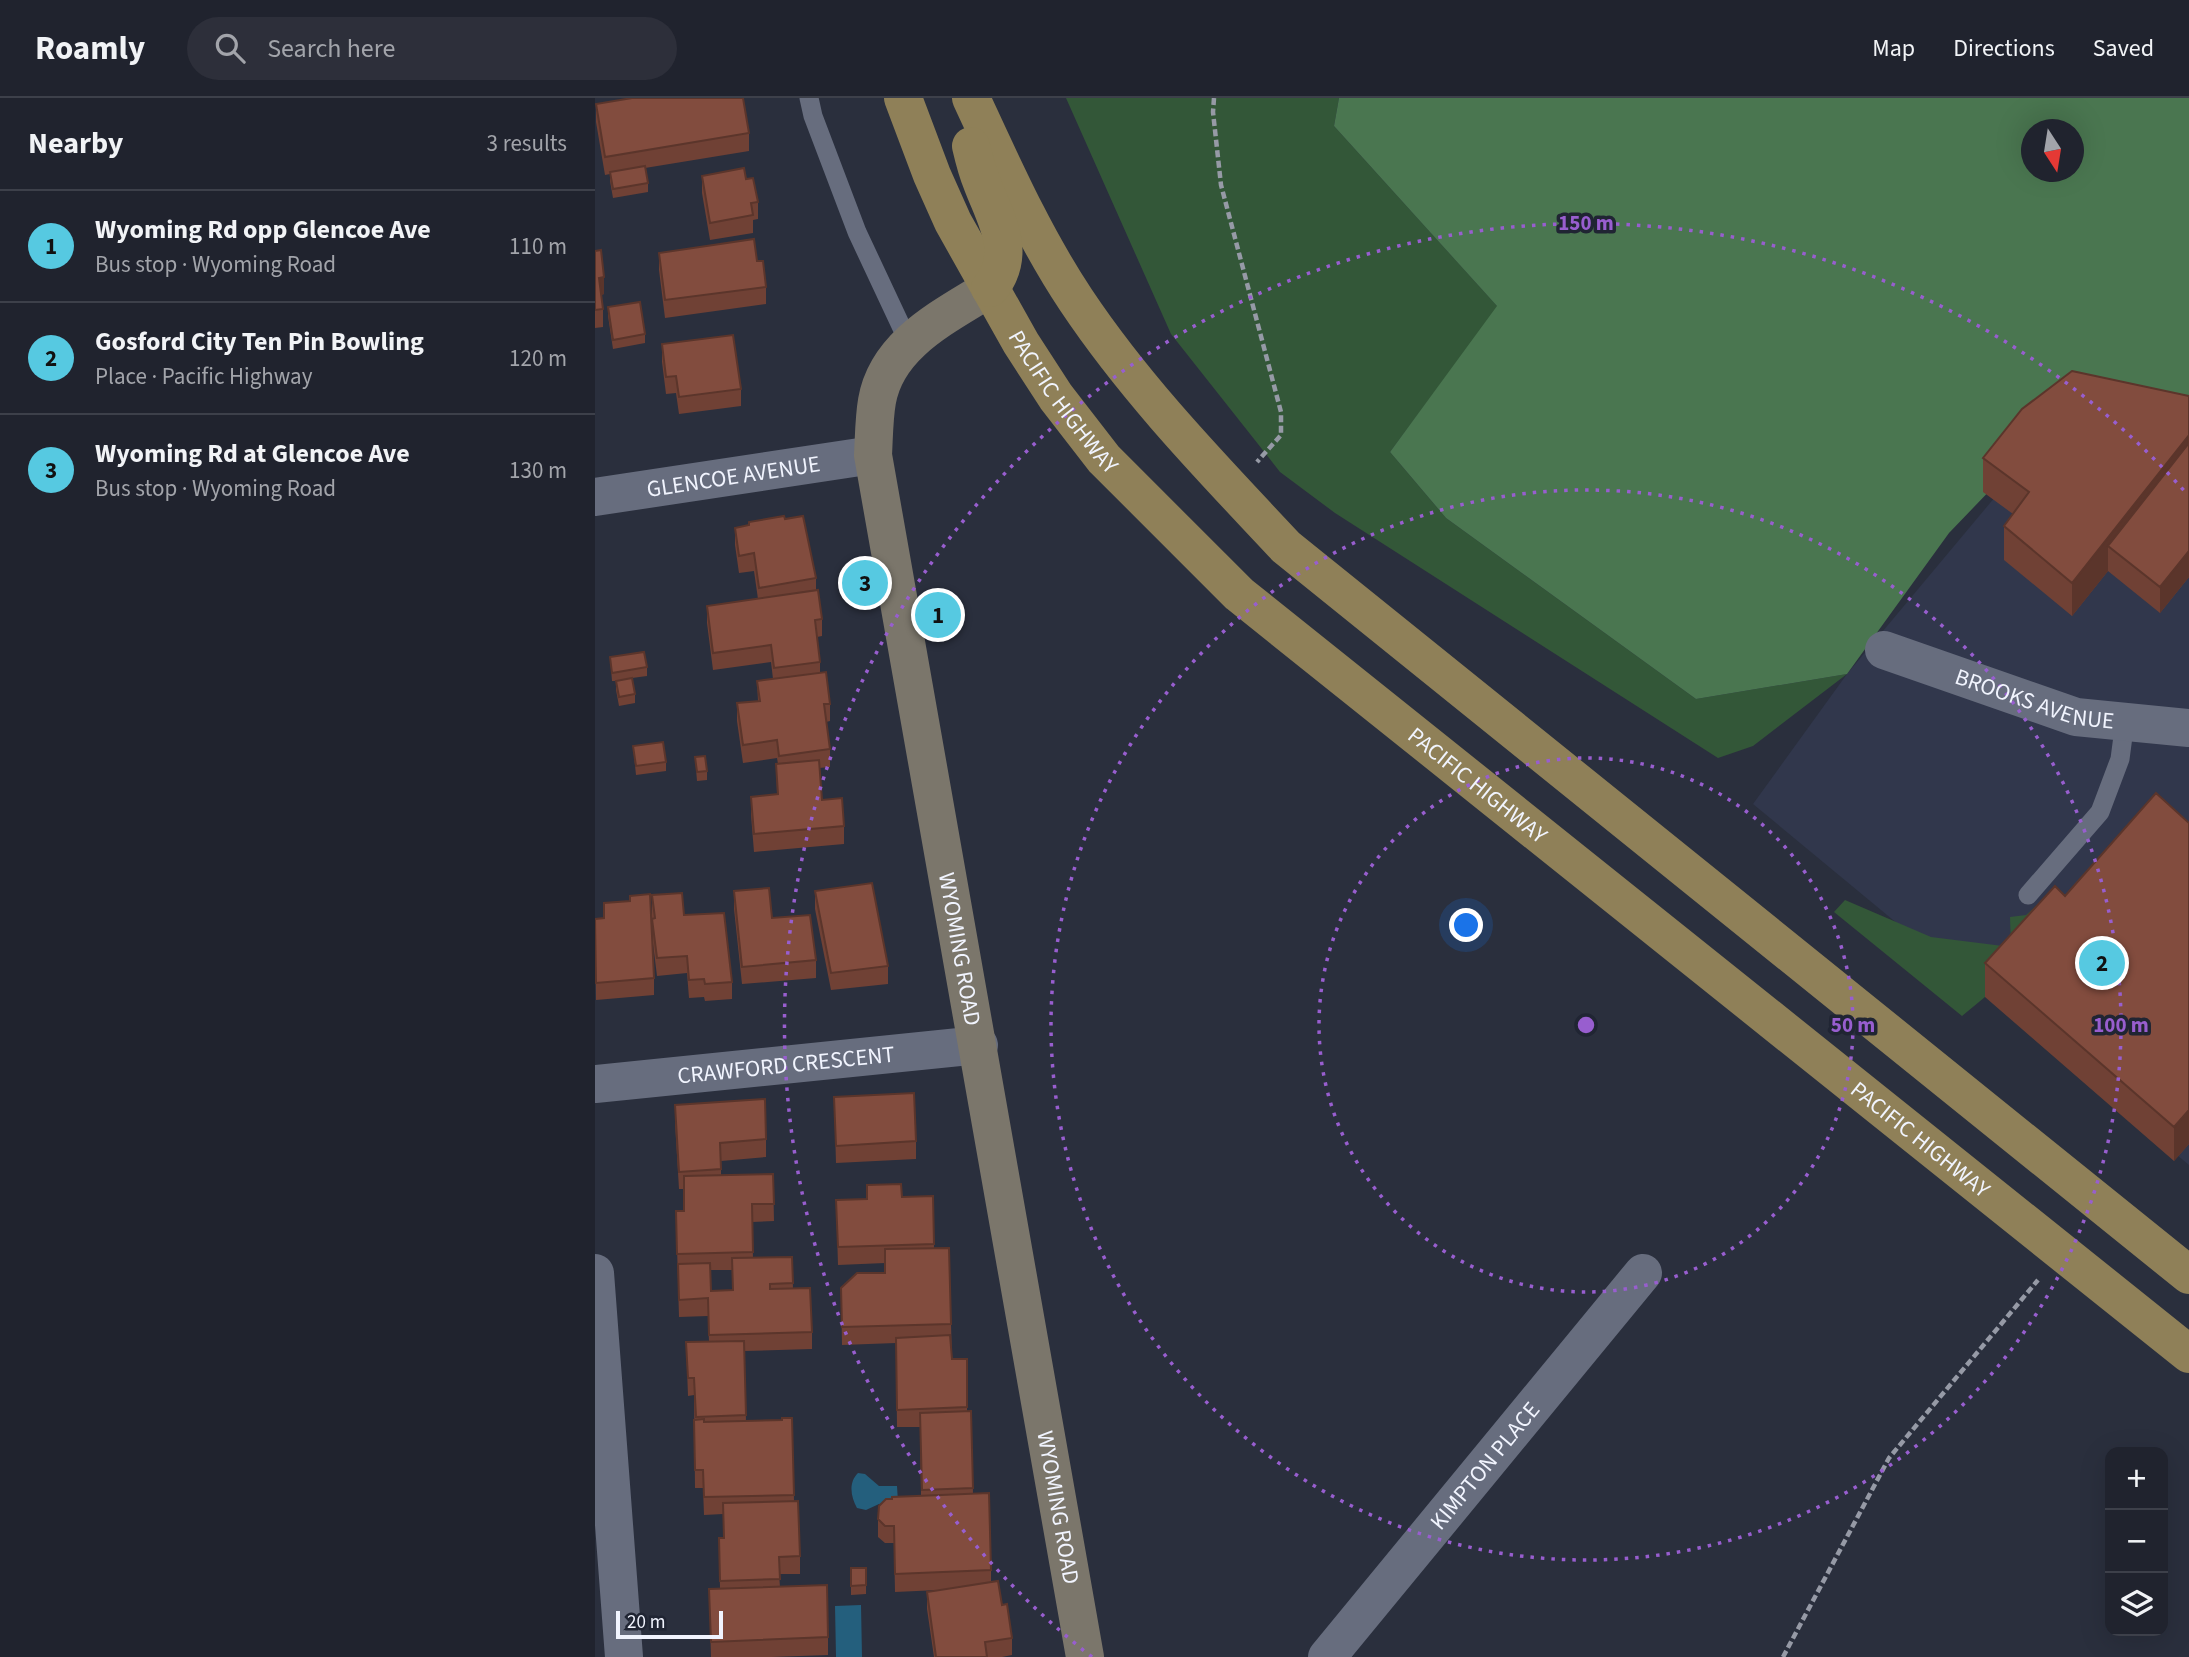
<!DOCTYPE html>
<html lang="en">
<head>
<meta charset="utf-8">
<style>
	body { margin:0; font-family:"Source Sans 3",sans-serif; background:#2d2f3a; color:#f1f3f6 }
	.controls { position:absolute; right:21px; bottom:21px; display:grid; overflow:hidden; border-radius:14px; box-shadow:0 7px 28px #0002 }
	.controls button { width:63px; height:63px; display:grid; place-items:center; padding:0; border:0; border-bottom:2px solid #3d404a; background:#20232e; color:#f1f3f6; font:35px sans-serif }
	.compass { position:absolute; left:1426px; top:21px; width:63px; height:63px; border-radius:50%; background:#20232e; box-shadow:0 7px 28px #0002; rotate:168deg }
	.scale { position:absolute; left:21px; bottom:18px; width:107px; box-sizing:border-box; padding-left:7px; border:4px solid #f1f4fe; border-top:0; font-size:19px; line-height:24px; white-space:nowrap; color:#f1f4fe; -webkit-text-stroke:5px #202533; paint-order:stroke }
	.you { position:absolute; left:872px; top:828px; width:24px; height:24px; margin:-18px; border:5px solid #fff; border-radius:50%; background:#1a73e8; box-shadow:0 0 0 10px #1a73e833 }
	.badge { display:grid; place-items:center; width:46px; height:46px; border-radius:50%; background:#56c9e1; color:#111; font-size:23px; font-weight:700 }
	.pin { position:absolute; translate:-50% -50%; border:4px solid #fff; box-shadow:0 2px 7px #0006 }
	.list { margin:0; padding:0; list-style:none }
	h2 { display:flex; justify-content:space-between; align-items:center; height:91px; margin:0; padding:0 28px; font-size:30px }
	h2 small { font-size:23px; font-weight:400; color:#a2a4aa }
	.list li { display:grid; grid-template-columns:46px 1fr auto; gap:21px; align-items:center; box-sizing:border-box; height:112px; padding:0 28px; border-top:2px solid #3d404a }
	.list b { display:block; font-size:26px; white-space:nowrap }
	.list p { margin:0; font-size:23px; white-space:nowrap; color:#a2a4aa }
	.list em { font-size:23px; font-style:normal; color:#a2a4aa }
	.icon { flex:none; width:38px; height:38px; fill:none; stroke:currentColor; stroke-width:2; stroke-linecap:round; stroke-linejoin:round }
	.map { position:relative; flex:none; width:1594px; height:1559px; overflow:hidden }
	header { display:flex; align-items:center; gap:42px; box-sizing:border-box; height:98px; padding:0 35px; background:#20232e; border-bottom:2px solid #3d404a }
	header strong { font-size:33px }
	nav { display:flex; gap:38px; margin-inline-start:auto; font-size:24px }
	.search { width:490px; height:63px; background:#2d2f3a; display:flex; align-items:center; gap:18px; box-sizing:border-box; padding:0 24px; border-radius:38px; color:#a2a4aa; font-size:26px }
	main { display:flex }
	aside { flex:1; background:#20232e }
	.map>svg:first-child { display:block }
	.built { fill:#31374c }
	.green { fill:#335738 }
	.forest { fill:#4a7650; fill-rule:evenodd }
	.water { fill:#245f7d }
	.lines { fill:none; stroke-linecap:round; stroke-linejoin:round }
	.path { stroke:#969aa6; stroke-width:4.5; stroke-dasharray:7 3.5; stroke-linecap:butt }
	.lane { stroke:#676d7e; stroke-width:19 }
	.street { stroke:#676d7e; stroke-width:38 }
	.secondary { stroke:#7b766b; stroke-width:38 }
	.primary { stroke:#8f8058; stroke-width:38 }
	.wall { fill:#704135; fill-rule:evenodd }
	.shaded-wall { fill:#5b352b }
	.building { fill:#824c3e; stroke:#5b352b; stroke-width:2 }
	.ring { fill:none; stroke:#985ecf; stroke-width:3.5; stroke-dasharray:3.5 7 }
	.labels { text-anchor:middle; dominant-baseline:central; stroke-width:7; stroke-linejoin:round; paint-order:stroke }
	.street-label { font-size:23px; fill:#f1f4fe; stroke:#202533 }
	.centre { fill:#985ecf; stroke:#202533; stroke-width:3.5 }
	.ring-label { font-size:21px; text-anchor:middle; font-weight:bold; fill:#985ecf; stroke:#202533; stroke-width:7; stroke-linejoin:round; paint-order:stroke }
</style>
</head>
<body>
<header>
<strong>Roamly</strong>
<div class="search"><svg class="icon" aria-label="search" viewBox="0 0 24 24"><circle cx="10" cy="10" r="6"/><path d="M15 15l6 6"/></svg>Search here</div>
<nav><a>Map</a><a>Directions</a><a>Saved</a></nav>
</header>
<main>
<aside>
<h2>Nearby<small>3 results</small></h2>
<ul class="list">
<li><span class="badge">1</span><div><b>Wyoming Rd opp Glencoe Ave</b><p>Bus stop · Wyoming Road</p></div><em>110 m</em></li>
<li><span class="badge">2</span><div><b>Gosford City Ten Pin Bowling</b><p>Place · Pacific Highway</p></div><em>120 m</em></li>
<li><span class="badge">3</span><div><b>Wyoming Rd at Glencoe Ave</b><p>Bus stop · Wyoming Road</p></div><em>130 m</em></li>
</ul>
</aside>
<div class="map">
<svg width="1594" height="1559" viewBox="0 0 1594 1559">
	<rect width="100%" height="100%" fill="#2a2f3d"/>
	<path class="built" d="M1477 307 1594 328V1067L1158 706 1252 576Z"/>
	<path class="green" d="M471 0H744L739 28 903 209 795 354 851 420 1101 601 1252 576 1158 648 1123 660 740 415 685 374 576 236Z
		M1250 802 1336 839 1416 849 1415 819 1431 817 1443 806 1460 822 1390 899 1367 918 1239 814Z"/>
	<path class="forest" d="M744 0H1594V328L1477 307 1354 435 1252 576 1101 601 851 420 795 354 902 208 739 28ZM1436 32H1478V74H1436Z"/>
	<path class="water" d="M263 1375 270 1376 284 1388H302L303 1404 284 1406 271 1412 262 1410C256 1399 253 1385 263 1375Z
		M266 1507 267 1559H241L240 1508Z"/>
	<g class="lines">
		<path class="path" d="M619 0 618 14 626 87 686 314V337L662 364
			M1188 1559 1294 1360 1443 1182"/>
		<path class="lane" d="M214 0 218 18 262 134 314 245
			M1433 797 1505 714 1525 661 1530 623"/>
		<g class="street">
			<path id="s1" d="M0 399 278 357"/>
			<path id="s2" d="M1289 552 1481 619 1594 630"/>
			<path id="s3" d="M0 986 384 947"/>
			<path d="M0 1175 29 1559"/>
			<path id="s4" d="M732 1559 1048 1175"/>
		</g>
		<path class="secondary" id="s5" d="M395 190C351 218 292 245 282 303 279 320 279 339 278 357L490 1559"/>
		<g class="primary">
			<path id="s6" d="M308 0 337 77 358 124 426 245 461 299 509 361 644 496 1594 1256"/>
			<path d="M376 0C408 69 439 139 481 202 541 292 617 370 691 449L1594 1177"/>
			<path d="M376 48C379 61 382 73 387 85 401 122 423 155 395 190"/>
		</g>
	</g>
	<path class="wall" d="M1 6 154 35V53L50 70 53 85V94L18 100 15 83V76L10 77 1 24Z
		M107 78 151 81 163 104V121L158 122V135L115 142 107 95Z
		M0 153 9 196 6 197 8 211V229L0 230Z
		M64 155 162 163 171 189V206L70 220 64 172Z
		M13 209 50 236V245L18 251 13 218Z
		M67 246 146 291V308L84 316 81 295 71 296 67 264Z
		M1594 298V479L1565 515 1513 473 1477 518 1409 462V428L1418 416 1388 394V360Z
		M190 421 221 480V493L227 521V538L222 539 225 564V575L235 606V623L231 624 235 651V669L224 670 227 702 249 728V746L159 754 156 717V699L182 696 181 666H183L182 660 148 665 142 623V605L163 603 162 583 178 581 176 564 118 572 112 525V508L163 501 159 473 144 475 140 447V430Z
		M15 559 52 569V578L37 580 40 596V605L24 608 21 592V583H23H17Z
		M38 648 71 664V673L41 677Z
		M100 659 112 673V682L102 683Z
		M1594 725V1069V1046L1579 1063 1390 899V865L1470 798Z
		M139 793 177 820 221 862V880L147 886 139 811Z
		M220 793 293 868V886L236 892 220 811Z
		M57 797 89 817 137 884V901L110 903 109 899 94 900 92 875 62 878 57 838Z
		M9 805 59 880V897L1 902 0 821 9 820Z
		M239 999 321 1043V1061L241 1065Z
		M80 1007 171 1041V1059L126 1063V1077L178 1076 179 1123 157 1124 158 1160 197 1159 198 1191 217 1234V1251L149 1253 151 1323 187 1322 197 1320 199 1403 205 1458V1476H184L185 1489 233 1539V1557L177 1559H116L114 1491H125L124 1440H129L128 1416 109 1417 108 1390H100L99 1297 93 1298 91 1244H114L113 1218 84 1219 81 1113H89V1091H84L80 1025ZM116 1172H137L138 1192 116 1193Z
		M338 1098 339 1150 356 1226 357 1261H372V1313H376L378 1396 396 1472V1484L407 1507 417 1540V1557L407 1559H339L332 1511V1494L344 1492 300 1494 299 1445H290L283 1439V1421L326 1397 325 1329H302L301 1245 247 1247 246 1190 290 1175V1165L243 1167 241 1102Z
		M256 1470H271V1496L256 1497Z"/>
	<path class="shaded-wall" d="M9 179V196L4 198V180Z
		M1594 337V370L1513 448V473L1477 518V485Z
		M1594 453V479L1565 515V489Z
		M1594 1012V1046L1579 1063V1029Z"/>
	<path class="building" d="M37 0H148L154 35 10 59 1 6Z
		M50 68 53 85 18 91 15 74Z
		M149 70 151 81 158 80 163 104 156 105 158 117 115 125 107 78Z
		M159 141 162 163H168L171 189 70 202 64 155Z
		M6 152 9 179 4 180 8 211 0 212V153Z
		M45 204 50 236 18 242 13 209Z
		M138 237 146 291 84 299 81 278 71 279 67 246Z
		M1477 273 1594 298V337L1477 485 1409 428 1434 394 1388 360 1427 311Z
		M1594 345V453L1565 489 1513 448Z
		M189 418 190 421 208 418 221 480 164 490 159 455 144 458 140 430 154 427V424Z
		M223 492 227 521 220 522 225 564 179 570 176 547 118 555 112 508Z
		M49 554 52 569 17 575 15 559Z
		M231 574 235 606H229L235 651 184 658 182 642 148 647 142 605 165 603 162 583Z
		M37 580 40 596 24 599 21 583Z
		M68 644 71 664 41 668 38 648Z
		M110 658 112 673 102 674 100 659Z
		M224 662 227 702 247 700 249 728 159 736 156 699 183 696 181 666Z
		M1561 695 1594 725V1012L1579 1029 1390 865 1460 788 1470 798Z
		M277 785 293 868 236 875 220 793Z
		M174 790 177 820 215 817 221 862 147 869 139 793Z
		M87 795 89 817 129 815 137 884 110 886 109 881 94 882 92 858 62 860 57 821 60 820 57 797Z
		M55 796 59 880 1 885 0 821 9 820V805L35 803V798Z
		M319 995 321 1043 241 1048 239 999Z
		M170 1001 171 1041 125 1045 126 1071 84 1074 80 1007Z
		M178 1076 179 1106H157L158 1154 82 1156 81 1113H89V1078Z
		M306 1086 307 1099 338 1098 339 1146 243 1149 241 1102 272 1101V1087Z
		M354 1150 356 1226 247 1229 246 1190 262 1175H290V1151Z
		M197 1159 198 1185 175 1186V1191L215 1190 217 1234 114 1237 113 1200 84 1202 83 1166 115 1165 116 1193 138 1192 137 1160Z
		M355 1237 357 1261H372V1309L302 1312 301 1240Z
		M149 1243 151 1317 101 1319 99 1280H93L91 1244Z
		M376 1313 378 1390 327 1392 325 1315Z
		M187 1320H197L199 1397 109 1399 108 1372H100L99 1322 109 1321V1324L187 1322Z
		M394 1395 396 1472 300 1476 299 1428H290L283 1421 284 1408 291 1401H297V1399Z
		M203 1403 205 1458 184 1459 185 1481 125 1483 124 1440H129L128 1405Z
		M256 1470H271V1487L256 1488Z
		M403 1483 407 1507 412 1506 417 1540 390 1544 392 1559H341L332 1494Z
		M232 1487 233 1539 116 1544 114 1491Z"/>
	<g class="ring">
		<circle cx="991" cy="927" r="267"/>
		<circle cx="991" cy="927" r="535"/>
		<path d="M497 1559A802 802 0 1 1 1592 396"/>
	</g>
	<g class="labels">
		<g class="street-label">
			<text stroke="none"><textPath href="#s6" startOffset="345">PACIFIC HIGHWAY</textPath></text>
			<text stroke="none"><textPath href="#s1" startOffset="140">GLENCOE AVENUE</textPath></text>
			<text stroke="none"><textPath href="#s2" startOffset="159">BROOKS AVENUE</textPath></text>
			<text stroke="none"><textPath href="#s6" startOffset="912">PACIFIC HIGHWAY</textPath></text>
			<text stroke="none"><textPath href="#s5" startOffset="721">WYOMING ROAD</textPath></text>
			<text stroke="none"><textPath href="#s3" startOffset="192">CRAWFORD CRESCENT</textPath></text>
			<text stroke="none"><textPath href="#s6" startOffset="1479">PACIFIC HIGHWAY</textPath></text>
			<text stroke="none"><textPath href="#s4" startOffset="248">KIMPTON PLACE</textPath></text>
			<text stroke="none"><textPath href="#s5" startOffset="1288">WYOMING ROAD</textPath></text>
		</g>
	</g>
	<circle cx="991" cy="927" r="10" class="centre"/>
	<g class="ring-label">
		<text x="991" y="132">150 m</text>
		<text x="1258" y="934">50 m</text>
		<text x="1526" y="934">100 m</text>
	</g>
</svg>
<div class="controls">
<button>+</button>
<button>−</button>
<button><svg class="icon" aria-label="layers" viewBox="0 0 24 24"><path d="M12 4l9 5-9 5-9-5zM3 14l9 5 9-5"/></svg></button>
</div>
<svg class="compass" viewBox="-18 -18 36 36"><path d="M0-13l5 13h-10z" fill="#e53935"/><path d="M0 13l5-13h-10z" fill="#a2a4aa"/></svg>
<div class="scale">20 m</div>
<div class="you"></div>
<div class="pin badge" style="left:343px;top:517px">1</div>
<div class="pin badge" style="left:1507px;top:865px">2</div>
<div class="pin badge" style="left:270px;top:485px">3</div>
</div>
</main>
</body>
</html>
